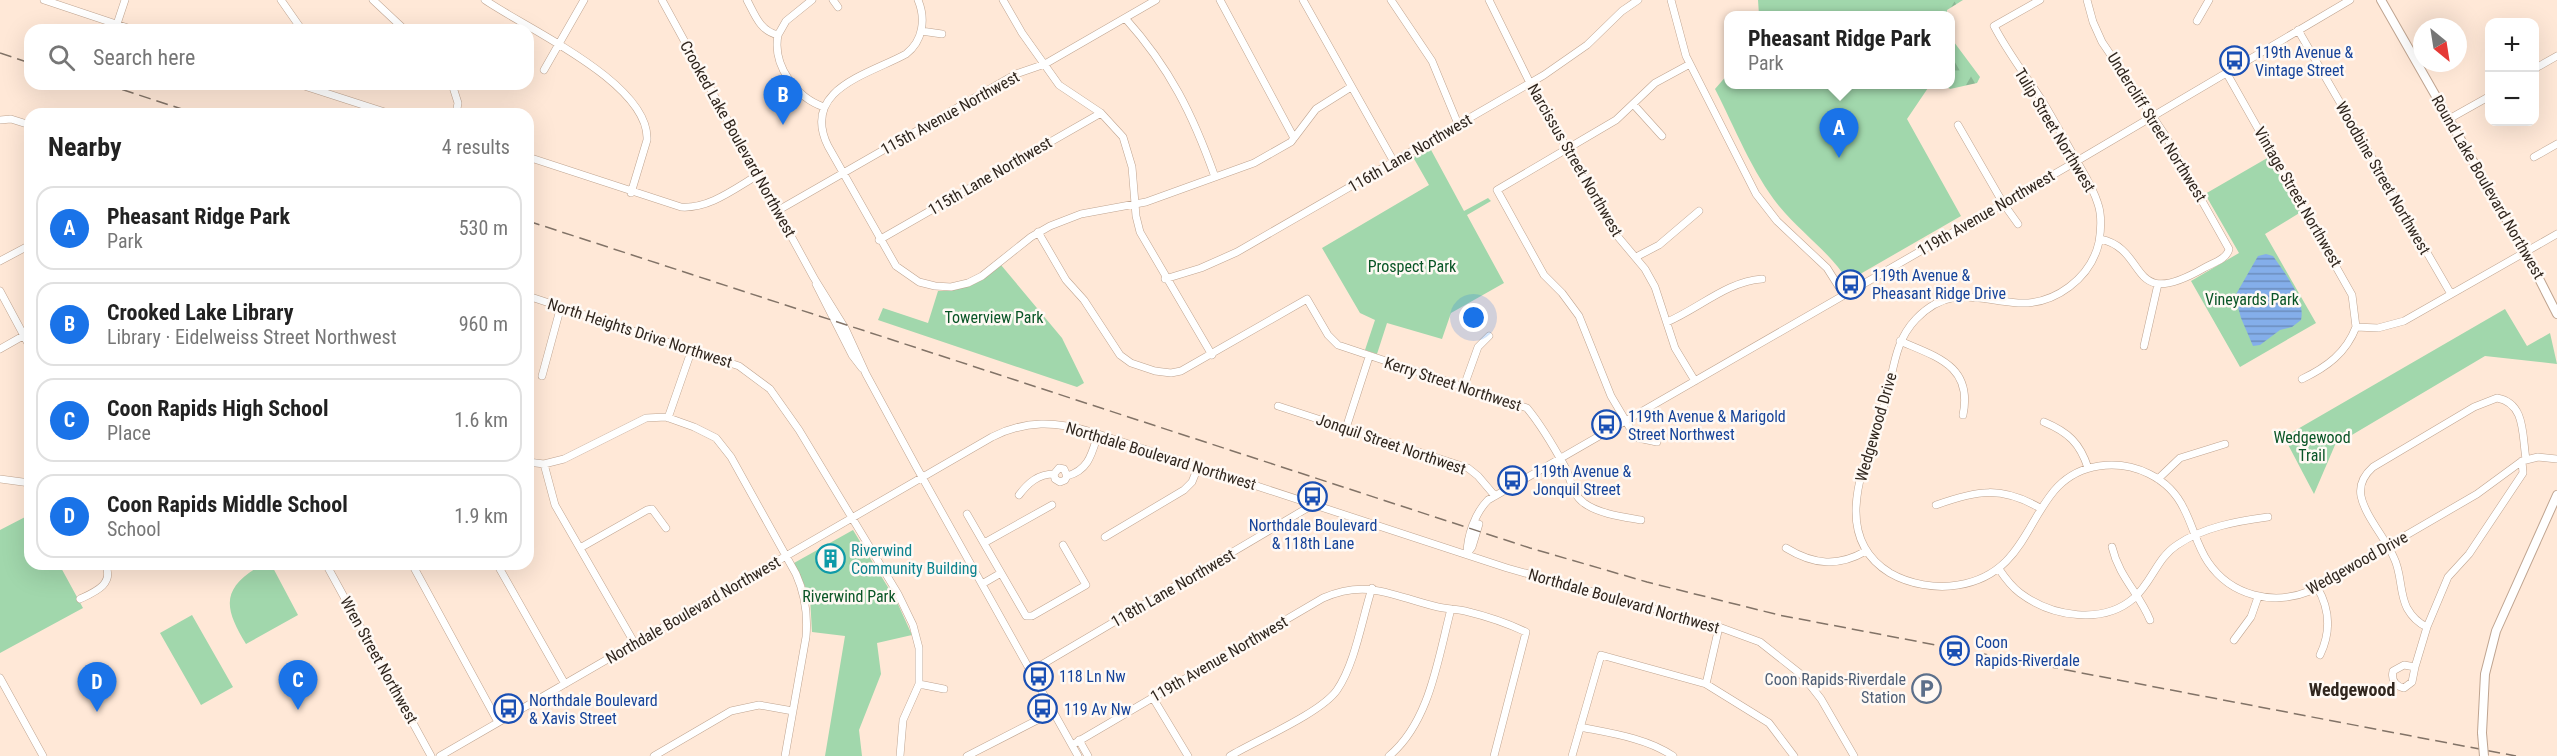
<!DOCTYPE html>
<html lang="en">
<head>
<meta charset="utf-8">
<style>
	body { margin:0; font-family:"Roboto Condensed",sans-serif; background:#f6f6f6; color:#222 }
	.controls { position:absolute; right:18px; top:18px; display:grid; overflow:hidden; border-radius:12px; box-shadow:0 6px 24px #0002 }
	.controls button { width:54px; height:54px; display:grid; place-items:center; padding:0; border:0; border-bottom:2px solid #e0e0e0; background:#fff; color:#222; font:30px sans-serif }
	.compass { position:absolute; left:2413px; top:18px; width:54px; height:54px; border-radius:50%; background:#fff; box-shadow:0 6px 24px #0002; rotate:150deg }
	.you { position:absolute; left:1474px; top:318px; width:21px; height:21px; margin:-15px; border:4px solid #fff; border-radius:50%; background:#1a73e8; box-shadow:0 0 0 9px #1a73e833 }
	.badge { display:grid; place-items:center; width:39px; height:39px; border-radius:50%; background:#1a73e8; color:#fff; font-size:20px; font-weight:700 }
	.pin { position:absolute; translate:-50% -50px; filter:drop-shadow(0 2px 3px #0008) }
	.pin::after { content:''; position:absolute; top:32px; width:21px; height:18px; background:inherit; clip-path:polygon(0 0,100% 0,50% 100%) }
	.popup { position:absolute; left:1724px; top:11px; width:231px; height:78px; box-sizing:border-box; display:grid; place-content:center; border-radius:12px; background:#fff; filter:drop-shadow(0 2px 4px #0005); font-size:20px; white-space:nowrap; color:#767676 }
	.popup b { font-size:22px; color:#222 }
	.popup::after { content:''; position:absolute; left:50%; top:100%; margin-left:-12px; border:12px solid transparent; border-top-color:#fff }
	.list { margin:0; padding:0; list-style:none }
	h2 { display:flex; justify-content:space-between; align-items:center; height:78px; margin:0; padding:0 24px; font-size:26px }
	h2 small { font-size:20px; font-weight:400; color:#767676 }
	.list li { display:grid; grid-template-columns:39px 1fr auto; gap:18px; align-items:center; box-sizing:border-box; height:84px; margin:0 12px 12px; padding:0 12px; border:2px solid #e0e0e0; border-radius:18px }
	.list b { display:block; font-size:22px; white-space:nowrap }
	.list p { margin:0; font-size:20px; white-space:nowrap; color:#767676 }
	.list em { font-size:20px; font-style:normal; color:#767676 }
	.icon { flex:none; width:33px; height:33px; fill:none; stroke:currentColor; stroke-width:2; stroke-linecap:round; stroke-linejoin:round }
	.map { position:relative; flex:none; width:2557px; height:756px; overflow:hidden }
	.search { position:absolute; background:#fff; box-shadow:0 6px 24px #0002; left:24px; top:24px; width:510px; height:66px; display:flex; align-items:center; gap:15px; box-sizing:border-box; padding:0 21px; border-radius:18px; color:#767676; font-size:22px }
	.panel { position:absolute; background:#fff; box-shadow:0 6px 24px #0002; left:24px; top:108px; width:510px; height:462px; border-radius:18px }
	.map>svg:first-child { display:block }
	.forest { fill:url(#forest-firs) }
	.green { fill:#a1d7ac }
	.water { fill:url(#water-rules) }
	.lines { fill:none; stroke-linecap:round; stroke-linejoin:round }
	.minor-casing { stroke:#bfa490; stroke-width:8 }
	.major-casing { stroke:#bfa490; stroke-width:10 }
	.minor { stroke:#fff; stroke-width:7 }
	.major { stroke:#fff; stroke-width:8 }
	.rail { stroke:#827367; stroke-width:1.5; stroke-dasharray:12 6; stroke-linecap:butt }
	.major-bridge-casing { stroke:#bfa490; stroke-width:10; stroke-linecap:butt }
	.major-bridge { stroke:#fff; stroke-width:8 }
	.labels { text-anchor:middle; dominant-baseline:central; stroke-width:5; stroke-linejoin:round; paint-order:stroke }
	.transit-label { font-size:16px; fill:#164399; stroke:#fff9f4; text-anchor:start }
	.street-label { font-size:16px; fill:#30261e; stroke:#fff9f4 }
	.park-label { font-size:16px; fill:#095526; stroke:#fff9f4 }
	.culture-label { font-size:16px; fill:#0d838f; stroke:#fff9f4; text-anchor:start }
	.service-label { font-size:16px; fill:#4e5e75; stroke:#fff9f4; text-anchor:end }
	.neighbourhood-label { font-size:18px; font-weight:bold; fill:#30261e; stroke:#fff9f4 }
</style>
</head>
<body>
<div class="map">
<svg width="2557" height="756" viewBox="0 0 2557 756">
	<defs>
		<pattern id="forest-firs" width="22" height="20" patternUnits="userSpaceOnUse" patternTransform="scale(1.5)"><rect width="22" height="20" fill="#a1d7ac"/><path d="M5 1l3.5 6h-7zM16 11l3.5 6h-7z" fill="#8bb894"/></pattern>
		<pattern id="water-rules" width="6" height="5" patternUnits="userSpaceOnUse" patternTransform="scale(1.5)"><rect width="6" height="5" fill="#84aeea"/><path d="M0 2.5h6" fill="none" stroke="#6c8dbd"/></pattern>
	</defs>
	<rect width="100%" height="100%" fill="#ffe8d7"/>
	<path class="forest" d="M1912 0H1963L1947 10V15H1922Z
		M1950 33 1954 42 1980 77 1977 83 1950 89 1945 85 1950 84Z"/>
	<path class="green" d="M1758 0H1947L1936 7 1940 15H1759Z
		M1728 74V84L1930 85 1907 119 1961 216 1848 281C1829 251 1801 233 1779 206 1752 172 1735 128 1715 89Z
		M1430 148 1464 211 1488 198 1491 201 1467 215 1504 283 1451 313 1442 339 1387 323 1377 354 1365 350 1375 320 1360 313 1322 248 1429 185 1413 157Z
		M2269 157 2301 212 2265 234 2316 323 2240 367 2191 281 2239 253 2205 194Z
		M1001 265 1062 338 1084 383 1077 387 878 320 883 308 928 323 938 291C964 291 982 281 1001 265Z
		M2505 309 2527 346 2550 333 2557 364 2485 356 2335 445 2314 494 2284 437Z
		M29 515 30 564H59L83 608 0 653V530Z
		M853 530 897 602 912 635 877 643 881 674 859 730 862 756H825L845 636 812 632 810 597 794 563Z
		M263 564H271L298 615 246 644C223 606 221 588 263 564Z
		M192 615 233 687 201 705 160 633Z"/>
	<path class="water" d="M2266 254 2273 256C2284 272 2306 299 2301 320L2292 327 2280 330 2260 345 2253 346 2241 318 2235 296 2258 256Z"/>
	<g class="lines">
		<defs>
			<path id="minor" d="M44 0 134 30
				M281 0 302 30
				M373 0 405 30
				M485 0C525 28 650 83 647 140L631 193
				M662 0 814 278 845 328 866 374 917 468 1078 756
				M747 0C755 15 760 31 778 35 772 66 797 98 824 107
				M833 0 838 7
				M918 0C926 19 923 41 906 54 870 74 800 89 828 146L896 266 919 282 935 286 951 287 968 283 982 276 1031 237 1050 226 1081 214 1146 202 1254 163 1291 142 1316 109 1351 87
				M1003 0 1022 33 1059 85 1101 113 1123 137 1132 167 1136 216 1140 232 1212 355
				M1220 0 1294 138
				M1303 0 1394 162
				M1391 0 1432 61 1458 124
				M1489 0 1530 83 1614 232 1645 269 1655 287 1675 348 1695 381
				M1671 0 1686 56 1756 194 1777 221 1827 268 1844 295
				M2040 0 1994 26C2008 53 2026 76 2043 102 2054 120 2064 139 2075 158 2083 172 2093 187 2098 204 2102 216 2101 230 2099 242 2091 278 2055 305 2018 303 1978 300 1950 284 1916 319 1893 343 1894 373 1885 402 1869 455 1826 534 1890 573 1909 584 1936 589 1958 585 2042 572 2024 477 2099 466 2133 461 2169 477 2184 509 2193 526 2197 546 2208 562 2231 596 2273 606 2310 591L2477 494 2522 461 2538 457 2557 459
				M2087 0 2093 22 2102 42 2165 135 2229 249C2227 259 2213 263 2204 268 2126 313 2150 249 2100 239
				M1125 18C1170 68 1193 115 1215 177
				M2197 21 2209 0
				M115 30 125 0
				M2298 30 2451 294
				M921 31 942 34
				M778 35 786 21 812 0
				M2534 69 2557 56
				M544 70 584 0
				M2226 72 2352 295 2356 327
				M298 84 391 114
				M452 84 458 103 456 114
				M1634 105 1662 136
				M2449 119 2490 96
				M0 120 11 119 30 125
				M1958 125 2003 203 2018 224
				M528 157 681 207C709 209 734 189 758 175
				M2534 157 2557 144
				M777 211 1016 74 1045 64 1156 0
				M1038 232 1066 280 1084 300 1120 355 1131 363 1155 371 1171 373 1181 371 1307 299 1328 335 1338 345 1527 408C1542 426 1554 447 1565 467 1571 479 1572 495 1584 503 1599 514 1624 517 1641 520
				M879 240 1101 113
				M1636 257 1659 245 1699 211
				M0 261 30 245
				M1165 279 1201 268 1237 252 1544 75 1587 45 1622 11 1638 0
				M816 284 852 355 862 368
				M0 291 30 347
				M528 296 739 366 770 389 799 430 898 594 913 625 919 648V684L903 720 900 756
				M1667 322C1698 309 1728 281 1762 279
				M1900 341C1937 357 1973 366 1963 415
				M2144 346 2158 284
				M0 349 30 332
				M542 376 561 306
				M2302 379C2327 367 2346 353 2356 327L2378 328 2404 321 2557 234
				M1464 386 1478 347 1489 336
				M1278 406 1468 468 1478 476 1495 496
				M668 418 692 349
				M2044 422C2068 432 2080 443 2088 468
				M1346 428 1369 357
				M1657 442 1638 438 1630 428 1611 396 1579 316 1562 293 1544 275 1497 190 1616 120 1655 83 1690 64
				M528 462 544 464 564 459 646 418 666 417 694 427 716 438 731 457 796 574C805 594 808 614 806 637L785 756
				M544 464 555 505 635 644
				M1067 476C1089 470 1092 453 1098 434
				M0 479 30 483
				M2158 479 2180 458 2225 444
				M1019 495C1028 483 1038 474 1054 474L1059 468 1064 469 1067 476 1065 480 1060 482 1055 479 1054 474
				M1936 505C1978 490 2001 486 2040 508
				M967 514 1026 616H1032L1086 585 1063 545
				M1105 537 1184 490 1192 482 1198 467
				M984 543 1052 505
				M2112 547C2119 577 2139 593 2150 620
				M580 548 647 510 652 509 666 528
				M1786 548C1814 565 1838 567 1866 551
				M1467 554C1467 536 1475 513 1488 500L2077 161 2350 0
				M1467 554 1472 547 1479 524
				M326 564 431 756
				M412 564 498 722
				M497 564 565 684
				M1999 569C2005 578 2012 587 2020 593 2052 617 2103 625 2134 598 2152 582 2157 558 2177 545 2203 527 2238 521 2268 517
				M982 584 1001 573
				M2317 587C2330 609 2331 632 2320 655
				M80 599C95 592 115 584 105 564
				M2427 627C2418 623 2412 617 2407 608 2399 592 2402 574 2394 558 2386 539 2365 516 2361 496 2359 485 2364 475 2373 467L2474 407 2497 398C2526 403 2522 436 2526 459
				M2234 640 2251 617 2258 597
				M2404 665 2415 667 2412 682 2404 688C2395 686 2391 680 2393 671Z
				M2415 667 2427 627 2448 577 2469 554 2523 473 2522 461
				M1031 671 1314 504
				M0 678 43 756
				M919 684 944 689
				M1706 684 1719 627
				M1153 698 1188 756
				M1580 727C1610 733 1647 738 1673 756
				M1079 740 1088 756
				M1072 745 1323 598C1369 578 1394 597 1438 607 1447 609 1456 609 1465 611 1486 616 1507 623 1526 632L1494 756
				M440 756 992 437C1026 420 1055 421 1092 432L1507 568 1719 627 1760 642 1803 676 1821 699 1854 756
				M654 756 731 711 759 705 793 711
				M967 756 1053 712
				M1230 756C1257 740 1321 713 1337 690 1355 664 1362 619 1372 588
				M1389 756C1430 722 1438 658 1451 609
				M1572 756 1601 655 1706 684 1769 723 1794 756"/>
			<path id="major" d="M2381 0 2530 261 2557 314
				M2482 733 2485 674 2496 631 2557 495"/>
		</defs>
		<use href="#minor" class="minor-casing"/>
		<use href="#major" class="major-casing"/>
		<use href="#minor" class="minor"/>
		<use href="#major" class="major"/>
		<path class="rail" d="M0 53 30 63
			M105 84 197 114
			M528 221 1530 548 1647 582 1779 615 2516 756"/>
		<defs>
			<path id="major-bridge" d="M2482 733 2484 756"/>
		</defs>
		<use href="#major-bridge" class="major-bridge-casing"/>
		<use href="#major-bridge" class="major-bridge"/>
	</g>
	<defs>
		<symbol id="bus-ring" viewBox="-11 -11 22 22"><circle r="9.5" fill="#fff9f4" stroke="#1a4fb4" stroke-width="1.5"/><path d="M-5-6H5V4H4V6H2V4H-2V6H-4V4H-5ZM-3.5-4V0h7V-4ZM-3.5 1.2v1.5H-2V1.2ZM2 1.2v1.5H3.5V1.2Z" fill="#1a4fb4"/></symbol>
		<symbol id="building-ring" viewBox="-11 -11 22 22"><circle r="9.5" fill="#fff9f4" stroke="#0f9aa8" stroke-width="1.5"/><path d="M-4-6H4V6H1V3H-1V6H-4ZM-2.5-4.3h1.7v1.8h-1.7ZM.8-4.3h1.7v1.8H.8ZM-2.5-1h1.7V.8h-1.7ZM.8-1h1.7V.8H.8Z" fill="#0f9aa8"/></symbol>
		<symbol id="station-ring" viewBox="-11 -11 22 22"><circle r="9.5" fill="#fff9f4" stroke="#1a4fb4" stroke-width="1.5"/><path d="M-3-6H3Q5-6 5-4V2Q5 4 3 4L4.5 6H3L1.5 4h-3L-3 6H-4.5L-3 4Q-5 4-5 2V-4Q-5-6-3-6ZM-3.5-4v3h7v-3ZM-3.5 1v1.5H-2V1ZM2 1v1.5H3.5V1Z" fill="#1a4fb4"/></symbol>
		<symbol id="parking-ring" viewBox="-11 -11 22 22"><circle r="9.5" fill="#fff9f4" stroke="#5c6f8a" stroke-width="1.5"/><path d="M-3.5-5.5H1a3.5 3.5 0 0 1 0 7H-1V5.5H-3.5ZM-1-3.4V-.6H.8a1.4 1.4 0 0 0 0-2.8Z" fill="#5c6f8a"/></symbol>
	</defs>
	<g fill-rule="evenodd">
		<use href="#bus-ring" x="2218" y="44" width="33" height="33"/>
		<use href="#bus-ring" x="1834" y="268" width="33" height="33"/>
		<use href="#bus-ring" x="1590" y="408" width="33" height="33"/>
		<use href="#bus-ring" x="1496" y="464" width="33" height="33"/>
		<use href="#bus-ring" x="1296" y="480" width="33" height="33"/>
		<use href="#building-ring" x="814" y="542" width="33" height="33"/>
		<use href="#station-ring" x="1938" y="634" width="33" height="33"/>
		<use href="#bus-ring" x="1022" y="660" width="33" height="33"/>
		<use href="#parking-ring" x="1910" y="672" width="33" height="33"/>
		<use href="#bus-ring" x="492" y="692" width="33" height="33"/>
		<use href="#bus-ring" x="1026" y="692" width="33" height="33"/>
	</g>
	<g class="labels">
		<g class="transit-label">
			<text x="2255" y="52">119th Avenue &amp;<tspan x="2255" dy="18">Vintage Street</tspan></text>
			<text x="1872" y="275">119th Avenue &amp;<tspan x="1872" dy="18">Pheasant Ridge Drive</tspan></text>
			<text x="1628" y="416">119th Avenue &amp; Marigold<tspan x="1628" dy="18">Street Northwest</tspan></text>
			<text x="1533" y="471">119th Avenue &amp;<tspan x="1533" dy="18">Jonquil Street</tspan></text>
			<text x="1313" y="525" text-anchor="middle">Northdale Boulevard<tspan x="1313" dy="18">&amp; 118th Lane</tspan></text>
			<text x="1975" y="642">Coon<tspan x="1975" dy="18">Rapids-Riverdale</tspan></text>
			<text x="1059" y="676">118 Ln Nw</text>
			<text x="529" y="700">Northdale Boulevard<tspan x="529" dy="18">&amp; Xavis Street</tspan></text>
			<text x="1064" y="709">119 Av Nw</text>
		</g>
		<g class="street-label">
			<text transform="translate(950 113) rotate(-29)">115th Avenue Northwest</text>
			<text transform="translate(2157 127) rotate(58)">Undercliff Street Northwest</text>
			<text transform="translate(2055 130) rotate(59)">Tulip Street Northwest</text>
			<text transform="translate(738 139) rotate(61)">Crooked Lake Boulevard Northwest</text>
			<text transform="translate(1410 153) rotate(-30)">116th Lane Northwest</text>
			<text transform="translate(1575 160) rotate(60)">Narcissus Street Northwest</text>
			<text transform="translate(990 176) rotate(-30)">115th Lane Northwest</text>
			<text transform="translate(2383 178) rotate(60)">Woodbine Street Northwest</text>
			<text transform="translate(2488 187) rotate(60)">Round Lake Boulevard Northwest</text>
			<text transform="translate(2298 197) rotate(60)">Vintage Street Northwest</text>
			<text transform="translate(1986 213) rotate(-30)">119th Avenue Northwest</text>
			<text transform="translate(640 333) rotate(18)">North Heights Drive Northwest</text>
			<text transform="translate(1453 384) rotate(18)">Kerry Street Northwest</text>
			<text transform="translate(1876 427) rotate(-74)">Wedgewood Drive</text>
			<text transform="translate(1391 444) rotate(19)">Jonquil Street Northwest</text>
			<text transform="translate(1161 456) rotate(17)">Northdale Boulevard Northwest</text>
			<text transform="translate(2357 563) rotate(-29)">Wedgewood Drive</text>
			<text transform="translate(1173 588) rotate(-30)">118th Lane Northwest</text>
			<text transform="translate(1624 601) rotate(16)">Northdale Boulevard Northwest</text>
			<text transform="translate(693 610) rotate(-30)">Northdale Boulevard Northwest</text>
			<text transform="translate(1219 659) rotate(-30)">119th Avenue Northwest</text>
			<text transform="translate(379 660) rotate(61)">Wren Street Northwest</text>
		</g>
		<g class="park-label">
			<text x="1412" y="266">Prospect Park</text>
			<text x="2252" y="299">Vineyards Park</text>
			<text x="994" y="317">Towerview Park</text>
			<text x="2312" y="437">Wedgewood<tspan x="2312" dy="18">Trail</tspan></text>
			<text x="849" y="596">Riverwind Park</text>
		</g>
		<g class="culture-label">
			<text x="851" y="550">Riverwind<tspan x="851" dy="18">Community Building</tspan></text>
		</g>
		<g class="service-label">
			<text x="1906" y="679">Coon Rapids-Riverdale<tspan x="1906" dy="18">Station</tspan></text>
		</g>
		<g class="neighbourhood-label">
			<text x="2352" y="689">Wedgewood</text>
		</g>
	</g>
</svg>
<div class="controls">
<button>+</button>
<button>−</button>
</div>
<svg class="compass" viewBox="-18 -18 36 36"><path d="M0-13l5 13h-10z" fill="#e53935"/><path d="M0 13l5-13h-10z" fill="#767676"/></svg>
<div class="you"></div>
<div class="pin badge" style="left:1839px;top:158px">A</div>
<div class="popup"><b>Pheasant Ridge Park</b>Park</div>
<div class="pin badge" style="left:783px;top:125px">B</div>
<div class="pin badge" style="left:298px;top:710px">C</div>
<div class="pin badge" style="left:97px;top:712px">D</div>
<div class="search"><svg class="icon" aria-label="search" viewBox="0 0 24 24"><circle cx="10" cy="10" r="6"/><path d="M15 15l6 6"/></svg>Search here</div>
<section class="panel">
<h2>Nearby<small>4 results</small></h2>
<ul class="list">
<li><span class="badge">A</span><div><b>Pheasant Ridge Park</b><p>Park</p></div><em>530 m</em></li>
<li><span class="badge">B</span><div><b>Crooked Lake Library</b><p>Library · Eidelweiss Street Northwest</p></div><em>960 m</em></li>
<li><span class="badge">C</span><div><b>Coon Rapids High School</b><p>Place</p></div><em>1.6 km</em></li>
<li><span class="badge">D</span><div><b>Coon Rapids Middle School</b><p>School</p></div><em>1.9 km</em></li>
</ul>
</section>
</div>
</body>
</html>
